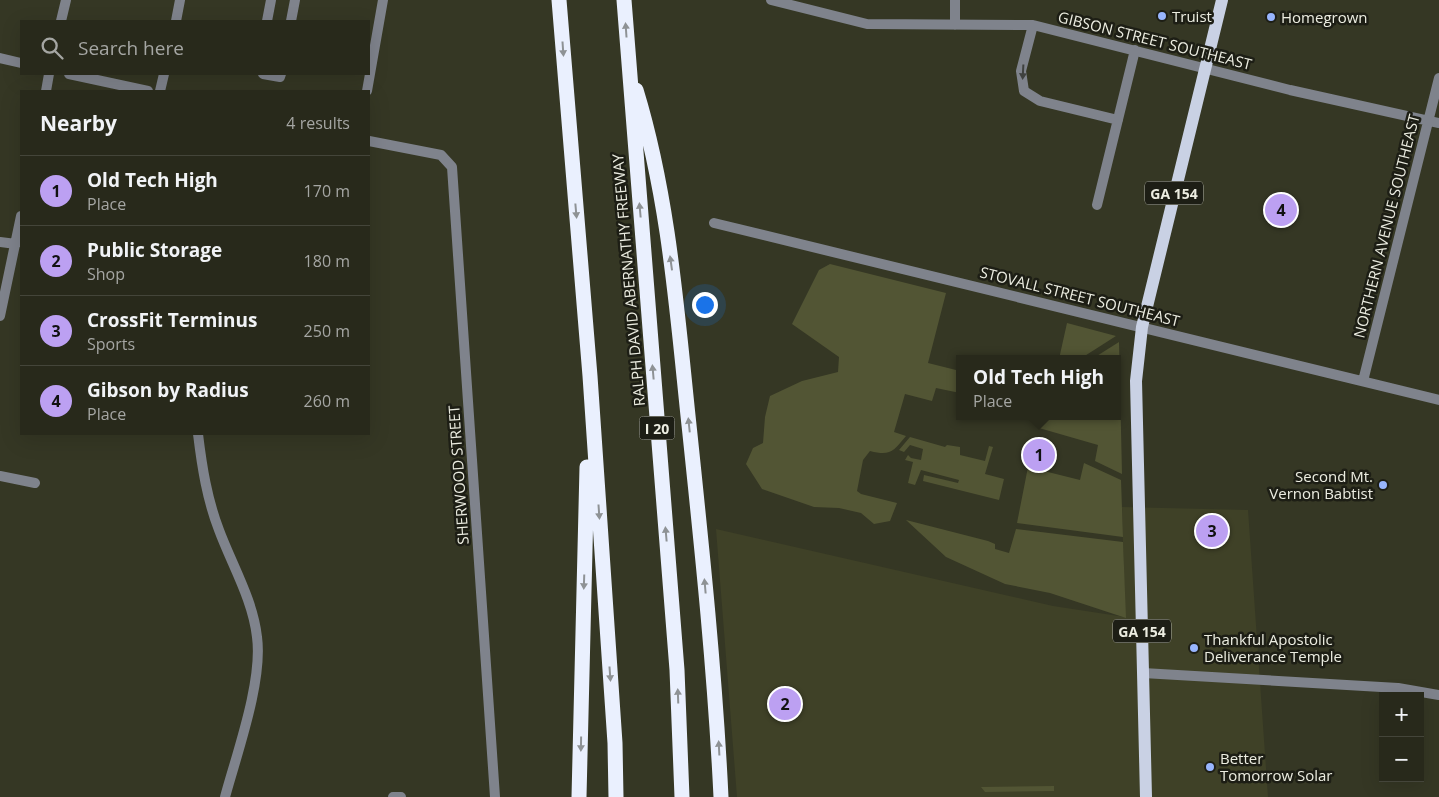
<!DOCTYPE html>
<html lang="en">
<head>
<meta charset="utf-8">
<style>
	body { margin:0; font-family:"Open Sans",sans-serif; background:#303124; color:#f1f3f6 }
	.controls { position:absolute; right:15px; bottom:15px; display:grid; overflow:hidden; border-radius:0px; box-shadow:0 5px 20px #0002 }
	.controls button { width:45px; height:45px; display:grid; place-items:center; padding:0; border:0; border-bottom:1px solid #44453a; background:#28291b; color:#f1f3f6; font:25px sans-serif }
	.you { position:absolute; left:704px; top:304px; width:18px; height:18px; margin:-12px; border:4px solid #fff; border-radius:50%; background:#1a73e8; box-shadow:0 0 0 8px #1a73e833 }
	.badge { display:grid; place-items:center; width:32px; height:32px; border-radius:50%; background:#bca0f2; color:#111; font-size:16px; font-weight:700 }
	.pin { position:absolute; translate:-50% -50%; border:2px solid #fff; box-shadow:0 1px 5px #0006 }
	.popup { position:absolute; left:956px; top:355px; width:165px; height:65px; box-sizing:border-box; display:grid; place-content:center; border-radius:0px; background:#28291b; filter:drop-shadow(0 1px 4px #0005); font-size:16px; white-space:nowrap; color:#a5a6a3 }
	.popup b { font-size:19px; color:#f1f3f6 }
	.popup::after { content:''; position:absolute; left:50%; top:100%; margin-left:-10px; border:10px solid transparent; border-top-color:#28291b }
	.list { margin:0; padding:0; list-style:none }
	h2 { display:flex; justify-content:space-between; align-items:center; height:65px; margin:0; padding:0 20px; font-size:21px }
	h2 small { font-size:16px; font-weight:400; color:#a5a6a3 }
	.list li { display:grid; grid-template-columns:32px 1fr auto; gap:15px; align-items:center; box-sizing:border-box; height:70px; padding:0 20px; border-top:1px solid #44453a }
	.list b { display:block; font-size:19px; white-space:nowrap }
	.list p { margin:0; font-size:16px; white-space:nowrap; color:#a5a6a3 }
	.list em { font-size:16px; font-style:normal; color:#a5a6a3 }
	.icon { flex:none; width:28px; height:28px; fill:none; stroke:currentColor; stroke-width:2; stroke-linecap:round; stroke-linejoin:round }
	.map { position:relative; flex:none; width:1439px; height:797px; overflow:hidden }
	.search { position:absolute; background:#28291b; box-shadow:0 5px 20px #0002; left:20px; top:20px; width:350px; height:55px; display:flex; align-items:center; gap:12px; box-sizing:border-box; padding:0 18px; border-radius:0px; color:#a5a6a3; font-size:19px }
	.panel { position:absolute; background:#28291b; box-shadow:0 5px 20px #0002; left:20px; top:90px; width:350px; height:345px; border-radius:0px }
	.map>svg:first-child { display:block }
	.built { fill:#3f4127 }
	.green { fill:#525534 }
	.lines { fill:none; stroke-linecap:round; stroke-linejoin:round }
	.street { stroke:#7f838c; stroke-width:10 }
	.primary { stroke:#c9d1e4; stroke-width:12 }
	.highway { stroke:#eaf0fe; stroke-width:15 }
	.oneway { fill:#8e9295 }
	.oneway2 { fill:#3f413f }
	.poi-dot { fill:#98b5fd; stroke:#1d1e15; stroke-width:2 }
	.labels { text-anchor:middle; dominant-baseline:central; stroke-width:5; stroke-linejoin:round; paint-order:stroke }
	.shield { fill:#1d1e15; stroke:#aeafa4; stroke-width:1 }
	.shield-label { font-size:14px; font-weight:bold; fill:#ecede1 }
	.poi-label { font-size:15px; fill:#ecede1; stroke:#1d1e15; text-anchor:start }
	.street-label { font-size:15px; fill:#ecede1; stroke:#1d1e15 }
</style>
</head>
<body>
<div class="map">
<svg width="1439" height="797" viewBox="0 0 1439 797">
	<rect width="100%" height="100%" fill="#353724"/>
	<path class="built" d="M1122 507 1248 510 1268 797H737L716 529 1053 606 1125 617Z"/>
	<path class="green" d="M830 264 946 293 928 363 960 371V393L936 388 932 401 905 394 894 432 906 436C893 452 890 456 870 451L863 460 857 491 861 494 897 503 890 521 874 524 861 513 839 508 814 507 762 489 746 464 753 448 763 443 765 417 770 396 802 381 838 372 839 357 792 324 819 270Z
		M1067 323 1116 336 1080 359H1059Z
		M1119 342 1122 474 1095 461 1098 445 1039 428 1042 416H1118V359H1092Z
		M910 437 945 447 947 445 960 447V455L985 461 989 446 993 447 985 474 1004 479 999 500 923 481 924 475 958 483 959 480 921 470 915 485 908 483 913 462 905 460 908 455 911 458 921 460 923 449 910 445 904 452 899 450Z
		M1084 463 1121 480 1123 537 1017 523 1028 467 1080 480Z
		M906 520 988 541 995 544V549L1009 553 1016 529 1123 542 1126 618 1050 593 1005 584 946 557Z
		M1054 786V791L985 792 981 787Z"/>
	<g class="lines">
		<path class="street" d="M771 0 867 24 1033 25 1290 90 1439 123
			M61 21 66 0
			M176 21 180 0
			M267 21 271 0
			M291 21 295 0
			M955 25V0
			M1033 25 1021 71 1024 91 1040 101 1118 120
			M0 58 21 63
			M69 74 148 91
			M263 74 280 77 281 74
			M46 91 49 74
			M160 91 164 74
			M367 91 383 0
			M369 141 441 155 452 167 495 797
			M1097 205 1135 50
			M714 223 1439 400
			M0 242 16 244
			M0 316 21 216
			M1363 381 1439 78
			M198 434C202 467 207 499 219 530 232 565 253 600 257 637 263 681 237 753 225 797
			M0 476 35 483
			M1143 673 1398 688 1439 695
			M393 797H401"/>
		<path class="primary" d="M1146 797 1136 381 1142 327 1222 0"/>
		<path class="highway" d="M559 0 590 376 615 743 616 797
			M624 0 677 670 682 797
			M636 90C669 198 677 312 689 425 702 549 715 672 721 797
			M579 797 587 467"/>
	</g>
	<defs><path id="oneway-solid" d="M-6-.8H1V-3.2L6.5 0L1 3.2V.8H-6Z" transform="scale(1.25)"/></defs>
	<g class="oneway">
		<use href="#oneway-solid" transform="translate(626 30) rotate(-94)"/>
		<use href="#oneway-solid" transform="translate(563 49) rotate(86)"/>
		<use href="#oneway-solid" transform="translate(640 210) rotate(-95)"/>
		<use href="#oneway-solid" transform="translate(576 211) rotate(85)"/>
		<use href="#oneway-solid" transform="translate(671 263) rotate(-98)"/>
		<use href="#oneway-solid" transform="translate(653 372) rotate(-95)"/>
		<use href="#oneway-solid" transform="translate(689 425) rotate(-96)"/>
		<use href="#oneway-solid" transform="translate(599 512) rotate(86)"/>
		<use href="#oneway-solid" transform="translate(666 534) rotate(-95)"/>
		<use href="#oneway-solid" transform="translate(584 582) rotate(92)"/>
		<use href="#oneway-solid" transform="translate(705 586) rotate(-95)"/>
		<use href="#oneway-solid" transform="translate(610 674) rotate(86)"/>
		<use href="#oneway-solid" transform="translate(678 696) rotate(-92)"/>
		<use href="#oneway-solid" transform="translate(581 744) rotate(91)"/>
		<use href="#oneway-solid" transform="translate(719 748) rotate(-93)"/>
	</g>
	<use class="oneway2" href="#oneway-solid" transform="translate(1023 72) rotate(93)"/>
	<g class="poi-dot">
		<circle cx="1162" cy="16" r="5"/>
		<circle cx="1271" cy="17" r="5"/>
		<circle cx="1383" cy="485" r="5"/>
		<circle cx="1194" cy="648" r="5"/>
		<circle cx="1210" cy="767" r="5"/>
	</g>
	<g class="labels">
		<g class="shield">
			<rect x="1145" y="181.5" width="58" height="23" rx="4"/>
			<rect x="639.5" y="416.5" width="35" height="23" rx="4"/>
			<rect x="1113" y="619.5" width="58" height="23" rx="4"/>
		</g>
		<g class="shield-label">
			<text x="1174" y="193">GA 154</text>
			<text x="657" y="428">I 20</text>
			<text x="1142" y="631">GA 154</text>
		</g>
		<g class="poi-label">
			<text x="1172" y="16">Truist</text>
			<text x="1281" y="17">Homegrown</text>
			<text x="1373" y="476" text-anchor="end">Second Mt.<tspan x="1373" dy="17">Vernon Babtist</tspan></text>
			<text x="1204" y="639">Thankful Apostolic<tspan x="1204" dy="17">Deliverance Temple</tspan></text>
			<text x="1220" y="758">Better<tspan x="1220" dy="17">Tomorrow Solar</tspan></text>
		</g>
		<g class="street-label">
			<text transform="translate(1155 40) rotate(14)">GIBSON STREET SOUTHEAST</text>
			<text transform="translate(1386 226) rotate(-76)">NORTHERN AVENUE SOUTHEAST</text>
			<text transform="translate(628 280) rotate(-95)">RALPH DAVID ABERNATHY FREEWAY</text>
			<text transform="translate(1080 296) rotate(14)">STOVALL STREET SOUTHEAST</text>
			<text transform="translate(458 475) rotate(-94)">SHERWOOD STREET</text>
		</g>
	</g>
</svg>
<div class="controls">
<button>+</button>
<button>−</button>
</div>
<div class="you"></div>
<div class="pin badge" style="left:1039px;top:455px">1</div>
<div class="popup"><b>Old Tech High</b>Place</div>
<div class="pin badge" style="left:785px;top:704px">2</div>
<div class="pin badge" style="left:1212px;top:531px">3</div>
<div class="pin badge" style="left:1281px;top:210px">4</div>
<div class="search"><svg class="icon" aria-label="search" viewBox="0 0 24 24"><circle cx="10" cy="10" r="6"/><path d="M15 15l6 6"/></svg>Search here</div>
<section class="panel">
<h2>Nearby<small>4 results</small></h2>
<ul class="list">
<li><span class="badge">1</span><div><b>Old Tech High</b><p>Place</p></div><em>170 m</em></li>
<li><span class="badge">2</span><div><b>Public Storage</b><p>Shop</p></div><em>180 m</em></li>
<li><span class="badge">3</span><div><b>CrossFit Terminus</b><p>Sports</p></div><em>250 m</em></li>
<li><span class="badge">4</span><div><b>Gibson by Radius</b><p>Place</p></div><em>260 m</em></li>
</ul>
</section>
</div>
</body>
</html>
